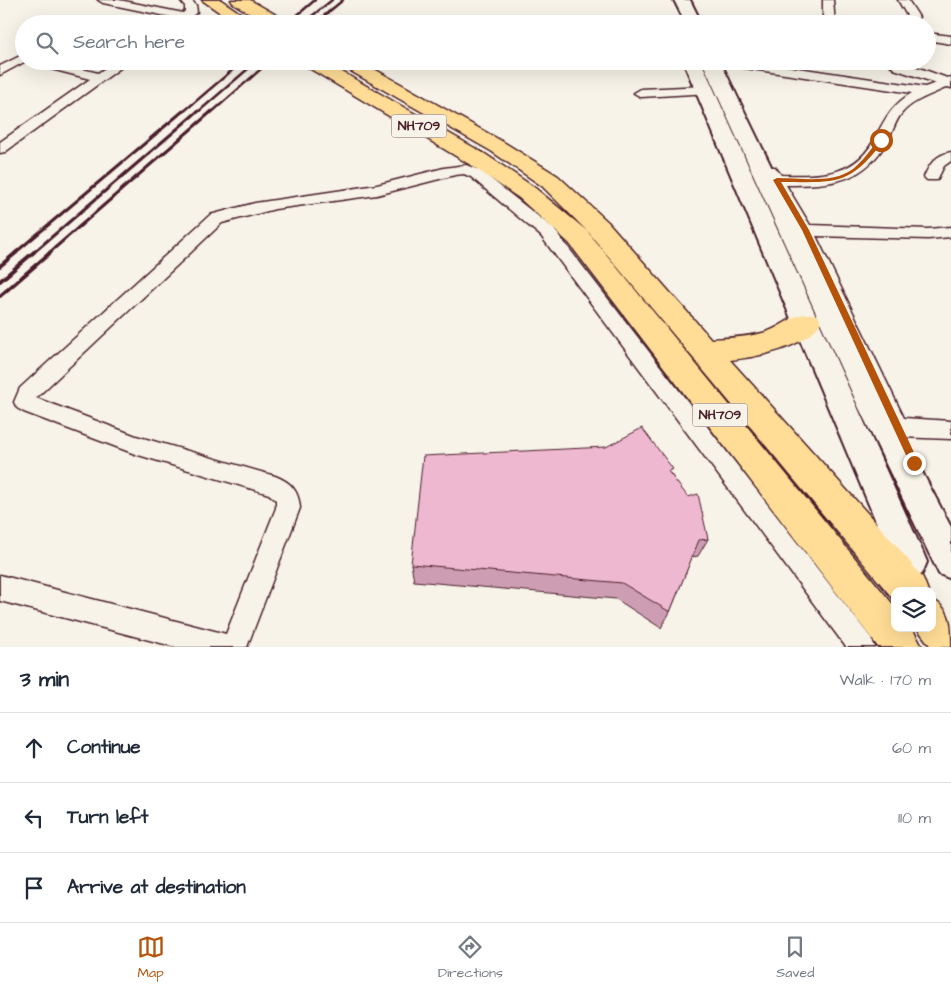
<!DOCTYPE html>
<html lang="en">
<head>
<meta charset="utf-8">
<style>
	body { margin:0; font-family:"Architects Daughter",sans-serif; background:#f2f2f3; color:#1f2937 }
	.controls { position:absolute; right:15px; bottom:15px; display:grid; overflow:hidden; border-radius:10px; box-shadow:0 5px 20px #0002 }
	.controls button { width:45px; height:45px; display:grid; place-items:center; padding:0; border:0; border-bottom:1px solid #e0e1e3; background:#fff; color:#1f2937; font:25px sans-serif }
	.stop { position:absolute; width:15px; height:15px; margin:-11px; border:4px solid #b45309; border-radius:50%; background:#fff }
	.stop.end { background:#b45309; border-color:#fff; box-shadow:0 1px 5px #0008 }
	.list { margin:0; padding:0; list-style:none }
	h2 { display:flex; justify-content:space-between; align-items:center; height:65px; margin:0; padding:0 20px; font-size:21px }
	h2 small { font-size:16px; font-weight:400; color:#747a83 }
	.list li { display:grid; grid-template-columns:32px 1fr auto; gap:15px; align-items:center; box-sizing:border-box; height:70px; padding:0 20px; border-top:1px solid #e0e1e3 }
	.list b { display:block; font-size:19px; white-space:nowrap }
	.list em { font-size:16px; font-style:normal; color:#747a83 }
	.icon { flex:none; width:28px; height:28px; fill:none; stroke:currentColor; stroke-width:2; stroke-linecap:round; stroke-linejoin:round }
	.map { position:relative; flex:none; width:951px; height:647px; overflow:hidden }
	.search { position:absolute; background:#fff; box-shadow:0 5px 20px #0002; left:15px; right:15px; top:15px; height:55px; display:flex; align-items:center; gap:12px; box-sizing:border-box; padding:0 18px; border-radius:28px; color:#747a83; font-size:19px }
	.sheet { height:275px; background:#fff }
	nav { display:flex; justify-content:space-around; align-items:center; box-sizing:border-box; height:70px; border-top:1px solid #e0e1e3; background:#fff; font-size:14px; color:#747a83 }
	nav a { display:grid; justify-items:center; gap:2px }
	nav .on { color:#b45309 }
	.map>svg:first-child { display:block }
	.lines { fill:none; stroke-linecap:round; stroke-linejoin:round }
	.minor-casing { stroke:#4a1f2b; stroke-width:3 }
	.secondary-casing { stroke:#4a1f2b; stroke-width:4 }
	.trunk-casing { stroke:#4a1f2b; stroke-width:3 }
	.minor { fill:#f7f3e8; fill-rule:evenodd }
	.secondary { fill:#f7f3e8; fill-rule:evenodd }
	.trunk { fill:#ffdd96; fill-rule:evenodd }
	.rail-far2 { stroke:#4a1f2b; stroke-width:2.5 }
	.rail-far1 { stroke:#4a1f2b; stroke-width:3 }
	.rail { stroke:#4a1f2b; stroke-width:4 }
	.wall { fill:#cd9eb3; stroke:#4a1f2b }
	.building { fill:#eeb8d0; stroke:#4a1f2b }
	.route { fill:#b45309 }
	.labels { text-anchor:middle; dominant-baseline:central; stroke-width:4; stroke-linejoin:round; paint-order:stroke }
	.shield { fill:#f7f3e8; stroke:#7e5f64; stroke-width:1 }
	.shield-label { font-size:14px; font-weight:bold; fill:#4a1f2b }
</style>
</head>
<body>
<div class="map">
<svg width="951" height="647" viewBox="0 0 951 647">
	<rect width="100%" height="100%" fill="#f7f3e8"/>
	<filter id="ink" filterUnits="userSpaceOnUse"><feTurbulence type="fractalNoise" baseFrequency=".02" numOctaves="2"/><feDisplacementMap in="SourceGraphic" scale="10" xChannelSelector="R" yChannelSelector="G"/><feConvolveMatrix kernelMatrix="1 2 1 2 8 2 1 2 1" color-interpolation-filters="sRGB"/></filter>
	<g filter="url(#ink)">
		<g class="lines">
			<defs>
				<path id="minor" d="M98 0H119L183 13 185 11V6L180 0H191L196 5 197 12 183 24H170L176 18 103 3Z
					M823 0H833L835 24H823Z
					M898 0H908L919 17 917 19H909Z
					M927 33 951 36V44L927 40Z
					M24 54V61H26L0 75V66Z
					M30 61H51L98 73 116 61H130L5 152 0 153V142L90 79 32 64Z
					M719 61H751L925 87 936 83 894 69 887 61H900L947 78 951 77V88L948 87C933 94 913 100 902 113 895 121 893 132 888 140 864 183 831 185 786 185L810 225 928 229 951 227V237L928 239 816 236 904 418 951 421V439L898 437 889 433 797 230 762 170 765 167H775L781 175C820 176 857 177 876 136 886 117 893 104 912 93L725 65Z
					M705 86 710 87 712 90 710 93 641 97 634 93 641 89Z
					M951 152V161L944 166 937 180H927L924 177C930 163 936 155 951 152Z
					M466 165 481 171 553 228 871 638 875 647H846L541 236 471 177 464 174 455 175 377 195 275 209 222 223 36 398 136 436 275 476C291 482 299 491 300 508L247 647H176L0 601V575L226 634 276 508V500L269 494 135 454 24 412 17 408 14 402 20 388 210 215 255 203 377 185 444 168Z"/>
				<path id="secondary" d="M674 0H690L702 24H686Z
					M683 61H701L922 550 927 562 922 574 910 579 898 574Z
					M702 61H720L886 403 951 527V579L939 574 859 408Z"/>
				<path id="trunk" d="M202 0H221L256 24H236Z
					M231 0H250L285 20 287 24H267L233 3Z
					M301 61H323L485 154 535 188 587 231 895 607V628H912L922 647H878L569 243 519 198 469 164 304 65Z
					M337 61H360L505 143 558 176 608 222 711 339C730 338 749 337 766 332 785 326 797 309 817 315L821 322C806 348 758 357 730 360L895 544 923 578 928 591H895V601L590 234 542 186 491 151 340 65Z
					M932 599C951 610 951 622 951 647H931L917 628H932Z"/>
			</defs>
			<use href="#minor" class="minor-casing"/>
			<use href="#secondary" class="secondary-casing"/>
			<use href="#trunk" class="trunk-casing"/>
			<use href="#minor" class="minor"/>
			<use href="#secondary" class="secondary"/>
			<use href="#trunk" class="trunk"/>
			<path class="rail-far2" d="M287 24 315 0
				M302 24 332 0
				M314 24 343 0
				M182 113 243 61
				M197 113 257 61
				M211 113 270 61"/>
			<path class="rail-far1" d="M15 253 183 111
				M33 253 198 111
				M49 253 212 111"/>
			<path class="rail" d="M0 266 17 252
				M0 281 34 252
				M0 296 51 252"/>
		</g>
		<path class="wall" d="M606 447 671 474 708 539 698 556 692 557 670 612 661 628 616 599 414 581 411 564Z"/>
		<path class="building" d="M642 428 673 469 668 471 688 497 698 494 708 539 699 540 670 612 622 583 411 564 423 456 606 447Z"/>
	</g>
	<path class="route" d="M879 139 884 140C849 187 836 182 781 182L809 230 919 463 914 467 911 466 802 230 773 180 777 178C800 178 833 184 853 169 863 161 871 149 879 139Z"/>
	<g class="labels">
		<g class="shield">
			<rect x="391.5" y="114.5" width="55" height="23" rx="4"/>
			<rect x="692.5" y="403.5" width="55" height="23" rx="4"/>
		</g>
		<g class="shield-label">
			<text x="419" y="126">NH709</text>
			<text x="720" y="415">NH709</text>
		</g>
	</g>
</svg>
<div class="controls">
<button><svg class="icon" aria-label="layers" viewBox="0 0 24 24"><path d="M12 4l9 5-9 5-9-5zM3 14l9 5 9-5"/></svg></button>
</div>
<div class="stop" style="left:881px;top:140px"></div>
<div class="stop end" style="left:914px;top:463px"></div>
<div class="search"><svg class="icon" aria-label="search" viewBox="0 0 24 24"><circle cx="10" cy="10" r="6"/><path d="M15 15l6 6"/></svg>Search here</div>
</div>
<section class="sheet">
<h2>3 min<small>Walk · 170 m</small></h2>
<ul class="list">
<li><svg class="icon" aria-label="ahead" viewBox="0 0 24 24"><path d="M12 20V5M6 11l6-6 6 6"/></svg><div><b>Continue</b></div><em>60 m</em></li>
<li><svg class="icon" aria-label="left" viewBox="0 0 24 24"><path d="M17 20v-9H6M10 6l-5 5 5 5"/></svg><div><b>Turn left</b></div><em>110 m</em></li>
<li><svg class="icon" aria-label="arrive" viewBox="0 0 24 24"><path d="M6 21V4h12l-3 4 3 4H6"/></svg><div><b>Arrive at destination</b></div></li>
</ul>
</section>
<nav>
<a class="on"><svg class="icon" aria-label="map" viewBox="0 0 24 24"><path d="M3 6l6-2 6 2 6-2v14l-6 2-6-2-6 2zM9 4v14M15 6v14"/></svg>Map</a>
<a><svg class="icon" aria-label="directions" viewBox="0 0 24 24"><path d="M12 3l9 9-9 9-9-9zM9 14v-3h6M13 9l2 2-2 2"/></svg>Directions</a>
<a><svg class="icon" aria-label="saved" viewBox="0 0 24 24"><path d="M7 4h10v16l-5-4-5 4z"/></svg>Saved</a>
</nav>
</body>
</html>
